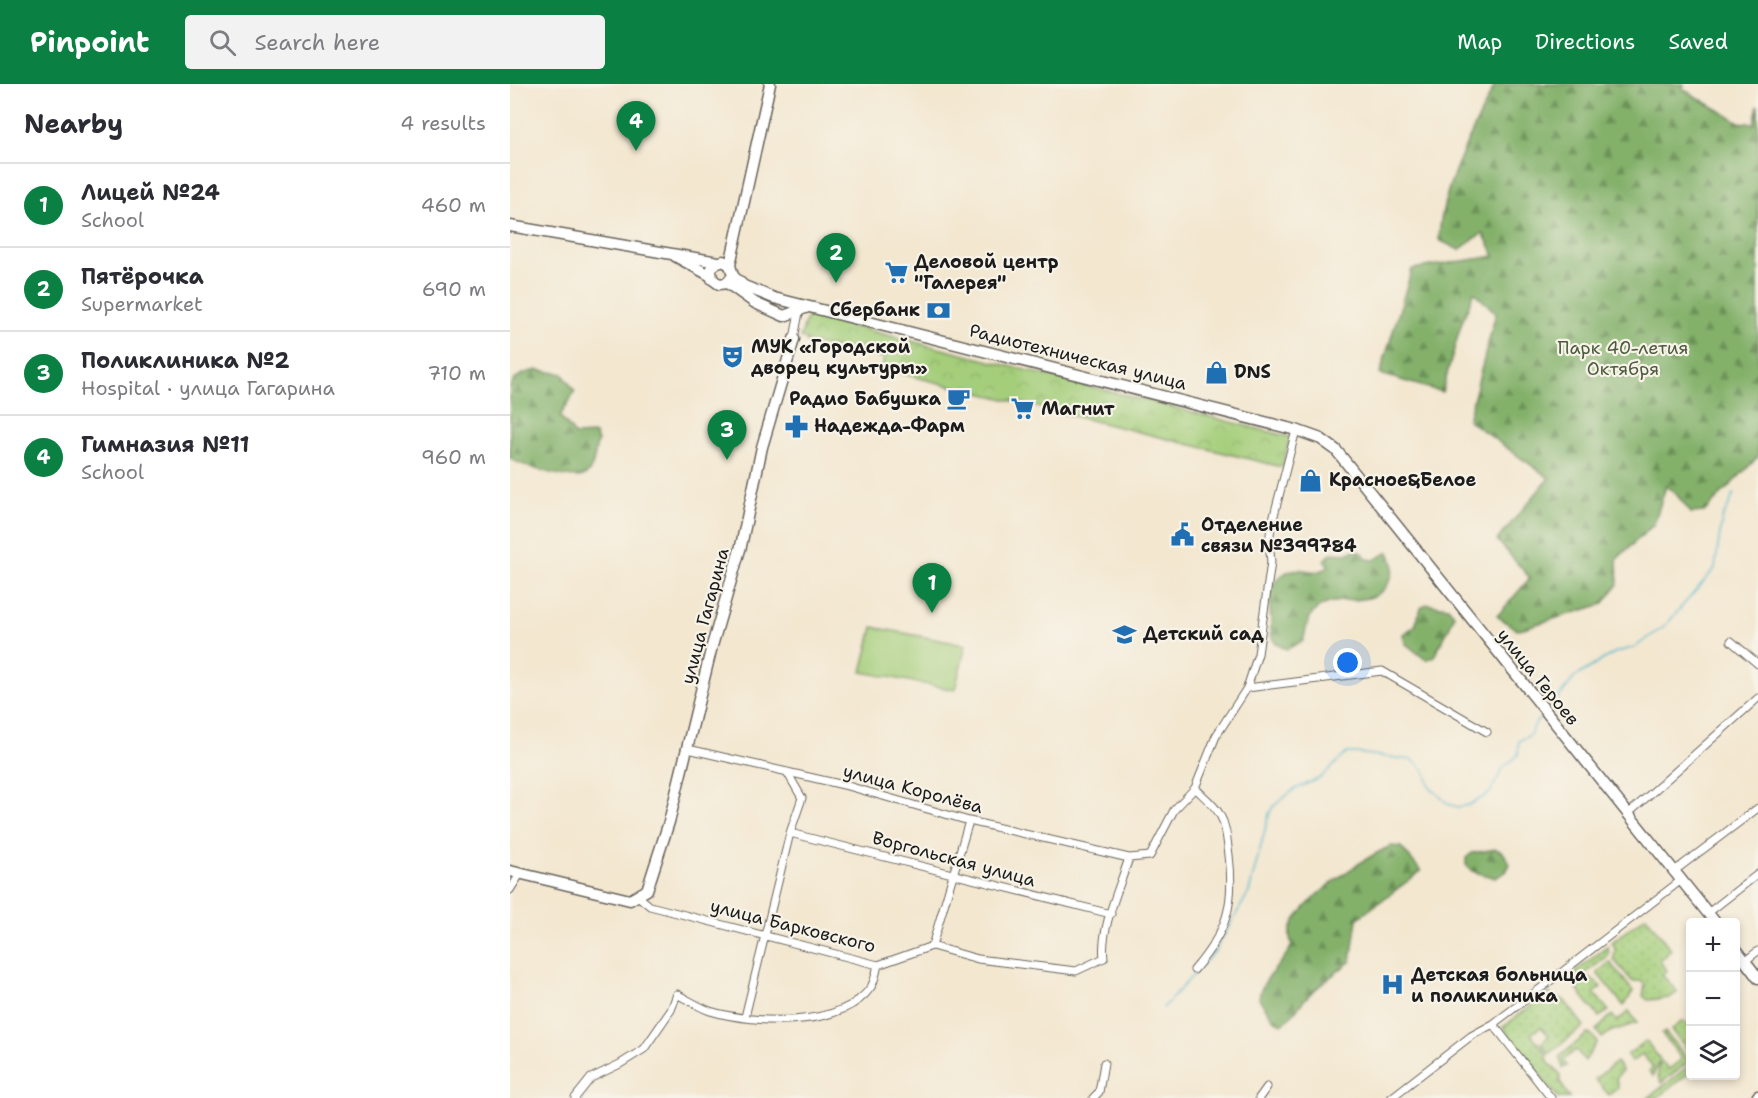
<!DOCTYPE html>
<html lang="en">
<head>
<meta charset="utf-8">
<style>
	body { margin:0; font-family:"Shantell Sans",sans-serif; background:#f2f2f3; color:#2b2b33 }
	.controls { position:absolute; right:18px; bottom:18px; display:grid; overflow:hidden; border-radius:6px; box-shadow:0 3px 9px #0003 }
	.controls button { width:54px; height:54px; display:grid; place-items:center; padding:0; border:0; border-bottom:2px solid #e1e1e2; background:#fff; color:#2b2b33; font:30px sans-serif }
	.you { position:absolute; left:838px; top:579px; width:21px; height:21px; margin:-15px; border:4px solid #fff; border-radius:50%; background:#1a73e8; box-shadow:0 0 0 9px #1a73e833 }
	.badge { display:grid; place-items:center; width:39px; height:39px; border-radius:50%; background:#0b8043; color:#fff; font-size:20px; font-weight:700 }
	.pin { position:absolute; translate:-50% -50px; filter:drop-shadow(0 2px 3px #0008) }
	.pin::after { content:''; position:absolute; top:32px; width:21px; height:18px; background:inherit; clip-path:polygon(0 0,100% 0,50% 100%) }
	.list { margin:0; padding:0; list-style:none }
	h2 { display:flex; justify-content:space-between; align-items:center; height:78px; margin:0; padding:0 24px; font-size:26px }
	h2 small { font-size:20px; font-weight:400; color:#7c7c81 }
	.list li { display:grid; grid-template-columns:39px 1fr auto; gap:18px; align-items:center; box-sizing:border-box; height:84px; padding:0 24px; border-top:2px solid #e1e1e2 }
	.list b { display:block; font-size:22px; white-space:nowrap }
	.list p { margin:0; font-size:20px; white-space:nowrap; color:#7c7c81 }
	.list em { font-size:20px; font-style:normal; color:#7c7c81 }
	.icon { flex:none; width:33px; height:33px; fill:none; stroke:currentColor; stroke-width:2; stroke-linecap:round; stroke-linejoin:round }
	.map { position:relative; flex:none; width:1248px; height:1014px; overflow:hidden }
	header { display:flex; align-items:center; gap:36px; box-sizing:border-box; height:84px; padding:0 30px; background:#0b8043; color:#fff }
	header strong { font-size:28px }
	nav { display:flex; gap:33px; margin-inline-start:auto; font-size:21px }
	.search { width:420px; height:54px; background:#f2f2f3; display:flex; align-items:center; gap:15px; box-sizing:border-box; padding:0 21px; border-radius:6px; color:#7c7c81; font-size:22px }
	main { display:flex }
	aside { flex:1; background:#fff }
	.map>svg:first-child { display:block }
	.grass { fill:url(#grass-dots); stroke:#60754b; stroke-width:1.5 }
	.forest { fill:url(#forest-firs); stroke:#506643; stroke-width:1.5 }
	.park { fill:url(#park-crowns); stroke:#60754b; stroke-width:1.5 }
	.pitch { fill:#a4ce7a; stroke:#60754b; stroke-width:1.5 }
	.lines { fill:none; stroke-linecap:round; stroke-linejoin:round }
	.stream { stroke:#4eb5cd; stroke-width:1.5 }
	.street-casing { stroke:#67635b; stroke-width:9 }
	.secondary-casing { stroke:#67635b; stroke-width:13 }
	.street { stroke:#fff; stroke-width:7 }
	.secondary { stroke:#fff; stroke-width:10 }
	.labels { text-anchor:middle; dominant-baseline:central; stroke-width:4.5; stroke-linejoin:round; paint-order:stroke }
	.poi-label { font-size:18px; font-weight:bold; fill:#1c1c1c; stroke:#f7f3e8; text-anchor:start }
	.park-label { font-size:18px; fill:#4c5a3d; stroke:#f7f3e8 }
	.street-label { font-size:18px; fill:#1c1c1c; stroke:#f7f3e8 }
</style>
</head>
<body>
<header>
<strong>Pinpoint</strong>
<div class="search"><svg class="icon" aria-label="search" viewBox="0 0 24 24"><circle cx="10" cy="10" r="6"/><path d="M15 15l6 6"/></svg>Search here</div>
<nav><a>Map</a><a>Directions</a><a>Saved</a></nav>
</header>
<main>
<aside>
<h2>Nearby<small>4 results</small></h2>
<ul class="list">
<li><span class="badge">1</span><div><b>Лицей №24</b><p>School</p></div><em>460 m</em></li>
<li><span class="badge">2</span><div><b>Пятёрочка</b><p>Supermarket</p></div><em>690 m</em></li>
<li><span class="badge">3</span><div><b>Поликлиника №2</b><p>Hospital · улица Гагарина</p></div><em>710 m</em></li>
<li><span class="badge">4</span><div><b>Гимназия №11</b><p>School</p></div><em>960 m</em></li>
</ul>
</aside>
<div class="map">
<svg width="1248" height="1014" viewBox="0 0 1248 1014">
	<defs>
		<pattern id="grass-dots" width="8" height="8" patternUnits="userSpaceOnUse" patternTransform="scale(1.5)"><rect width="8" height="8" fill="#a4ce7a"/><path d="M2 2h.1M6 6h.1" fill="none" stroke="#8db069" stroke-width="1.8" stroke-linecap="round"/></pattern>
		<pattern id="forest-firs" width="22" height="20" patternUnits="userSpaceOnUse" patternTransform="scale(1.5)"><rect width="22" height="20" fill="#83b16a"/><path d="M5 1l3.5 6h-7zM16 11l3.5 6h-7z" fill="#6a8f56"/></pattern>
		<pattern id="park-crowns" width="20" height="18" patternUnits="userSpaceOnUse" patternTransform="scale(1.5)"><rect width="20" height="18" fill="#a4ce7a"/><path d="M2 6a3 3 0 1 1 6 0M12 15a3 3 0 1 1 6 0" fill="none" stroke="#8db069"/></pattern>
	</defs>
	<rect width="100%" height="100%" fill="#f7f3e8"/>
	<filter id="ink" filterUnits="userSpaceOnUse"><feTurbulence type="fractalNoise" baseFrequency=".0167" numOctaves="2"/><feDisplacementMap in="SourceGraphic" scale="12" xChannelSelector="R" yChannelSelector="G"/><feConvolveMatrix kernelMatrix="1 2 1 2 8 2 1 2 1" color-interpolation-filters="sRGB"/></filter>
	<filter id="wash" filterUnits="userSpaceOnUse"><feTurbulence type="fractalNoise" baseFrequency=".008" numOctaves="4" result="noise"/><feDisplacementMap in="SourceGraphic" scale="24" xChannelSelector="R" yChannelSelector="G"/><feGaussianBlur stdDeviation="1.35" result="paint"/><feColorMatrix in="noise" values="0 0 0 0 0 0 0 0 0 0 0 0 0 0 0 0 0 1.4 0 .05"/><feComposite in="paint" operator="in"/></filter>
	<g filter="url(#wash)">
		<rect width="100%" height="100%" fill="#f3e7d0"/>
		<path class="grass" d="M1136 832 1161 866 1150 878 1157 886 1152 891 1168 908 1159 914 1138 916 1133 912 1135 901 1131 897H1122L1104 876 1105 864 1102 858Z
			M1098 862 1099 871 1067 896 1066 887Z
			M1100 878 1123 907 1114 922 1087 889Z
			M1080 893 1091 903 1084 909 1099 927 1089 933 1067 905Z
			M1039 908 1042 912 1054 916 1074 942 1039 970 1031 959 1039 952 1031 943 1021 950 1037 971 1038 978 1050 990V998L1060 1014H1048L993 943Z
			M1119 927 1127 939 1102 947 1092 954 1086 946C1093 942 1095 936 1102 931L1107 937Z
			M1173 937 1180 941V968L1161 946Z
			M1155 948 1177 974V979L1151 999 1148 992 1149 981 1152 978 1159 985 1172 975 1152 950Z
			M1077 950 1082 951 1087 958 1075 977 1066 966 1053 976 1057 982 1053 984 1049 973Z
			M1136 957 1150 975 1143 992 1139 987 1143 983 1132 970 1122 978 1117 971Z
			M1106 978 1112 986 1106 995 1108 1004 1099 1011 1085 995Z
			M1180 981V988L1147 1014H1138Z"/>
		<path class="forest" d="M985 0H1174L1173 5 1229 38 1244 40 1248 21V373L1194 428 1181 429 1166 410 1156 402 1144 440 1107 475 1108 500 1093 520 1007 546 987 532 1020 494 987 456 1039 394 958 336 986 229 964 208 951 241 932 308 870 290 902 185 985 172 973 149 949 166 929 156C931 102 963 48 985 0Z
			M28 286 53 290 65 308 50 332 65 351 85 350 88 357C84 367 85 385 75 391 63 398 11 382 0 374V303C5 291 16 288 28 286Z
			M845 466 853 469 857 475 864 476 879 468C884 479 885 487 879 498 865 527 825 507 805 527 797 534 796 547 793 557L777 565C764 561 760 555 761 542 761 531 759 520 760 509 760 504 765 498 769 494 789 474 802 497 819 482L814 476 822 469 837 470Z
			M917 520 938 523 944 530C943 542 929 560 924 573L916 576 895 559 893 550 905 542 911 524Z
			M881 762 891 763 911 787 847 835 841 877C827 888 813 898 800 910 789 920 785 931 772 940L765 937 749 915C750 895 774 880 782 861 781 857 779 853 780 848 787 818 854 774 881 762Z
			M986 765 993 768 1000 780 996 788 985 794 962 787 956 781V774L962 769Z"/>
		<path class="park" d="M298 231 780 353 772 383 372 285 374 274 296 258 297 256 290 254Z"/>
		<path class="pitch" d="M363 543 456 561 445 606 352 588Z"/>
		<g class="lines">
			<path class="stream" d="M1040 624 1065 593 1104 569 1125 563 1154 543 1195 496 1205 484 1212 435 1224 410
				M653 924 705 867 739 808 759 730 763 723 783 706 810 694 837 669H846L903 676 915 687 920 703 938 720 948 723 959 721 980 709 993 684 1008 671 1009 657 1020 651 1026 638 1032 631"/>
		</g>
	</g>
	<g filter="url(#ink)">
		<g class="lines">
			<defs>
				<path id="street" d="M284 255 289 228
					M1221 557 1248 580
					M737 604 872 587 977 648
					M178 665 338 702 459 737 619 774 640 772 664 726 685 704 706 652 737 604 748 570 761 478 759 458 761 443 786 346
					M1119 729 1248 614
					M280 749 601 830
					M1163 788 1248 724
					M0 806 10 790
					M129 813 140 822 368 881 422 862 468 875 566 887 594 874C590 845 610 802 619 774
					M1198 829 1248 790
					M422 862 459 737
					M1235 877 1248 867
					M684 886C717 847 725 822 719 771 717 758 717 743 710 731 705 721 693 712 685 704
					M235 933 280 749 292 714 277 688
					M983 940 1041 1014
					M65 1014 81 994 110 980 134 965 161 926 167 910C178 916 189 923 200 927 243 940 332 945 361 903 365 897 366 888 368 881
					M583 1014 589 1008 594 979
					M749 1014 757 1003
					M881 1014 961 952 983 940 1043 895 1170 797"/>
				<path id="secondary" d="M0 142 208 178
					M165 172 201 192
					M220 181 260 0
					M223 192 217 199 209 200 202 195 201 186 203 181 213 177 220 181 223 192 234 202 264 214 786 346 811 355 826 366 1205 838
					M217 199 245 219 274 232 298 223
					M0 787 120 816 137 806 159 738 202 562 231 462 252 363 284 255
					M1226 865 1248 894
					M1247 1014 1248 1012"/>
			</defs>
			<use href="#street" class="street-casing"/>
			<use href="#secondary" class="secondary-casing"/>
			<use href="#street" class="street"/>
			<use href="#secondary" class="secondary"/>
		</g>
	</g>
	<defs>
		<symbol id="supermarket-bare" viewBox="-9 -9 18 18"><path d="M-6-5.5h2.5l.6 2H6L4.5 2H-2.5L-4.4-4H-6ZM-1.5 3.2a1.3 1.3 0 1 0 .1 0ZM3 3.2a1.3 1.3 0 1 0 .1 0Z" fill="#1f6fb2" stroke="#f7f3e8" stroke-width="2.5" paint-order="stroke"/></symbol>
		<symbol id="bank-bare" viewBox="-9 -9 18 18"><path d="M-6-4H6V4H-6ZM0-2.3a2.3 2.3 0 1 0 0 4.6a2.3 2.3 0 1 0 0-4.6Z" fill="#1f6fb2" stroke="#f7f3e8" stroke-width="2.5" paint-order="stroke"/></symbol>
		<symbol id="theatre-bare" viewBox="-9 -9 18 18"><path d="M-5-5.5Q0-4 5-5.5V0Q5 5 0 6Q-5 5-5 0ZM-3.3-2.5H-1v1.5H-3.3ZM1-2.5H3.3v1.5H1ZM-2.8 1Q0 5.5 2.8 1Z" fill="#1f6fb2" stroke="#f7f3e8" stroke-width="2.5" paint-order="stroke"/></symbol>
		<symbol id="shop-bare" viewBox="-9 -9 18 18"><path d="M-5-2.5h2.3a2.7 3.5 0 0 1 5.4 0H5L5.5 6h-11ZM-1.5-2.5h3a1.5 2.3 0 0 0-3 0Z" fill="#1f6fb2" stroke="#f7f3e8" stroke-width="2.5" paint-order="stroke"/></symbol>
		<symbol id="cafe-bare" viewBox="-9 -9 18 18"><path d="M-5.5-4.5H6V0H3Q3 3.5 0 3.5H-2.5Q-5.5 3.5-5.5 0ZM3-3.2v2h1.7v-2ZM-6 4.5H4V6H-6Z" fill="#1f6fb2" stroke="#f7f3e8" stroke-width="2.5" paint-order="stroke"/></symbol>
		<symbol id="pharmacy-bare" viewBox="-9 -9 18 18"><path d="M-2-6h4v4h4v4h-4v4h-4v-4h-4v-4h4Z" fill="#1f6fb2" stroke="#f7f3e8" stroke-width="2.5" paint-order="stroke"/></symbol>
		<symbol id="civic-bare" viewBox="-9 -9 18 18"><path d="M-.6-6.5H3V-4.5H.6V-3L4-1V1h2V6H-6V1h2V-1L-.6-3ZM-1.2 2.5V6h2.4V2.5Z" fill="#1f6fb2" stroke="#f7f3e8" stroke-width="2.5" paint-order="stroke"/></symbol>
		<symbol id="school-bare" viewBox="-9 -9 18 18"><path d="M0-5L7-2L0 1L-7-2ZM-4 1L0 2.5L4 1V4Q0 6-4 4Z" fill="#1f6fb2" stroke="#f7f3e8" stroke-width="2.5" paint-order="stroke"/></symbol>
		<symbol id="hospital-bare" viewBox="-9 -9 18 18"><path d="M-5-5h3v3.5h4V-5h3V5h-3V1.5h-4V5h-3Z" fill="#1f6fb2" stroke="#f7f3e8" stroke-width="2.5" paint-order="stroke"/></symbol>
	</defs>
	<g fill-rule="evenodd">
		<use href="#supermarket-bare" x="370" y="172" width="33" height="33"/>
		<use href="#bank-bare" x="412" y="210" width="33" height="33"/>
		<use href="#theatre-bare" x="206" y="256" width="33" height="33"/>
		<use href="#shop-bare" x="690" y="272" width="33" height="33"/>
		<use href="#cafe-bare" x="432" y="298" width="33" height="33"/>
		<use href="#supermarket-bare" x="496" y="308" width="33" height="33"/>
		<use href="#pharmacy-bare" x="270" y="326" width="33" height="33"/>
		<use href="#shop-bare" x="784" y="380" width="33" height="33"/>
		<use href="#civic-bare" x="656" y="434" width="33" height="33"/>
		<use href="#school-bare" x="598" y="534" width="33" height="33"/>
		<use href="#hospital-bare" x="866" y="884" width="33" height="33"/>
	</g>
	<g class="labels">
		<g class="poi-label">
			<text x="404" y="178">Деловой центр<tspan x="404" dy="21">"Галерея"</tspan></text>
			<text x="410" y="226" text-anchor="end">Сбербанк</text>
			<text x="241" y="263">МУК «Городской<tspan x="241" dy="21">дворец культуры»</tspan></text>
			<text x="724" y="288">DNS</text>
			<text x="431" y="315" text-anchor="end">Радио Бабушка</text>
			<text x="531" y="325">Магнит</text>
			<text x="304" y="342">Надежда-Фарм</text>
			<text x="819" y="396">Красное&amp;Белое</text>
			<text x="691" y="441">Отделение<tspan x="691" dy="21">связи №399784</tspan></text>
			<text x="633" y="550">Детский сад</text>
			<text x="901" y="891">Детская больница<tspan x="901" dy="21">и поликлиника</tspan></text>
		</g>
		<g class="park-label">
			<text x="1113" y="264">Парк 40-летия<tspan x="1113" dy="21">Октября</tspan></text>
		</g>
		<g class="street-label">
			<text transform="translate(568 273) rotate(14)">Радиотехническая улица</text>
			<text transform="translate(195 532) rotate(-75)">улица Гагарина</text>
			<text transform="translate(1028 593) rotate(51)">улица Героев</text>
			<text transform="translate(403 705) rotate(15)">улица Королёва</text>
			<text transform="translate(444 775) rotate(15)">Воргольская улица</text>
			<text transform="translate(283 842) rotate(14)">улица Барковского</text>
		</g>
	</g>
</svg>
<div class="controls">
<button>+</button>
<button>−</button>
<button><svg class="icon" aria-label="layers" viewBox="0 0 24 24"><path d="M12 4l9 5-9 5-9-5zM3 14l9 5 9-5"/></svg></button>
</div>
<div class="you"></div>
<div class="pin badge" style="left:422px;top:529px">1</div>
<div class="pin badge" style="left:326px;top:199px">2</div>
<div class="pin badge" style="left:217px;top:376px">3</div>
<div class="pin badge" style="left:126px;top:67px">4</div>
</div>
</main>
</body>
</html>
